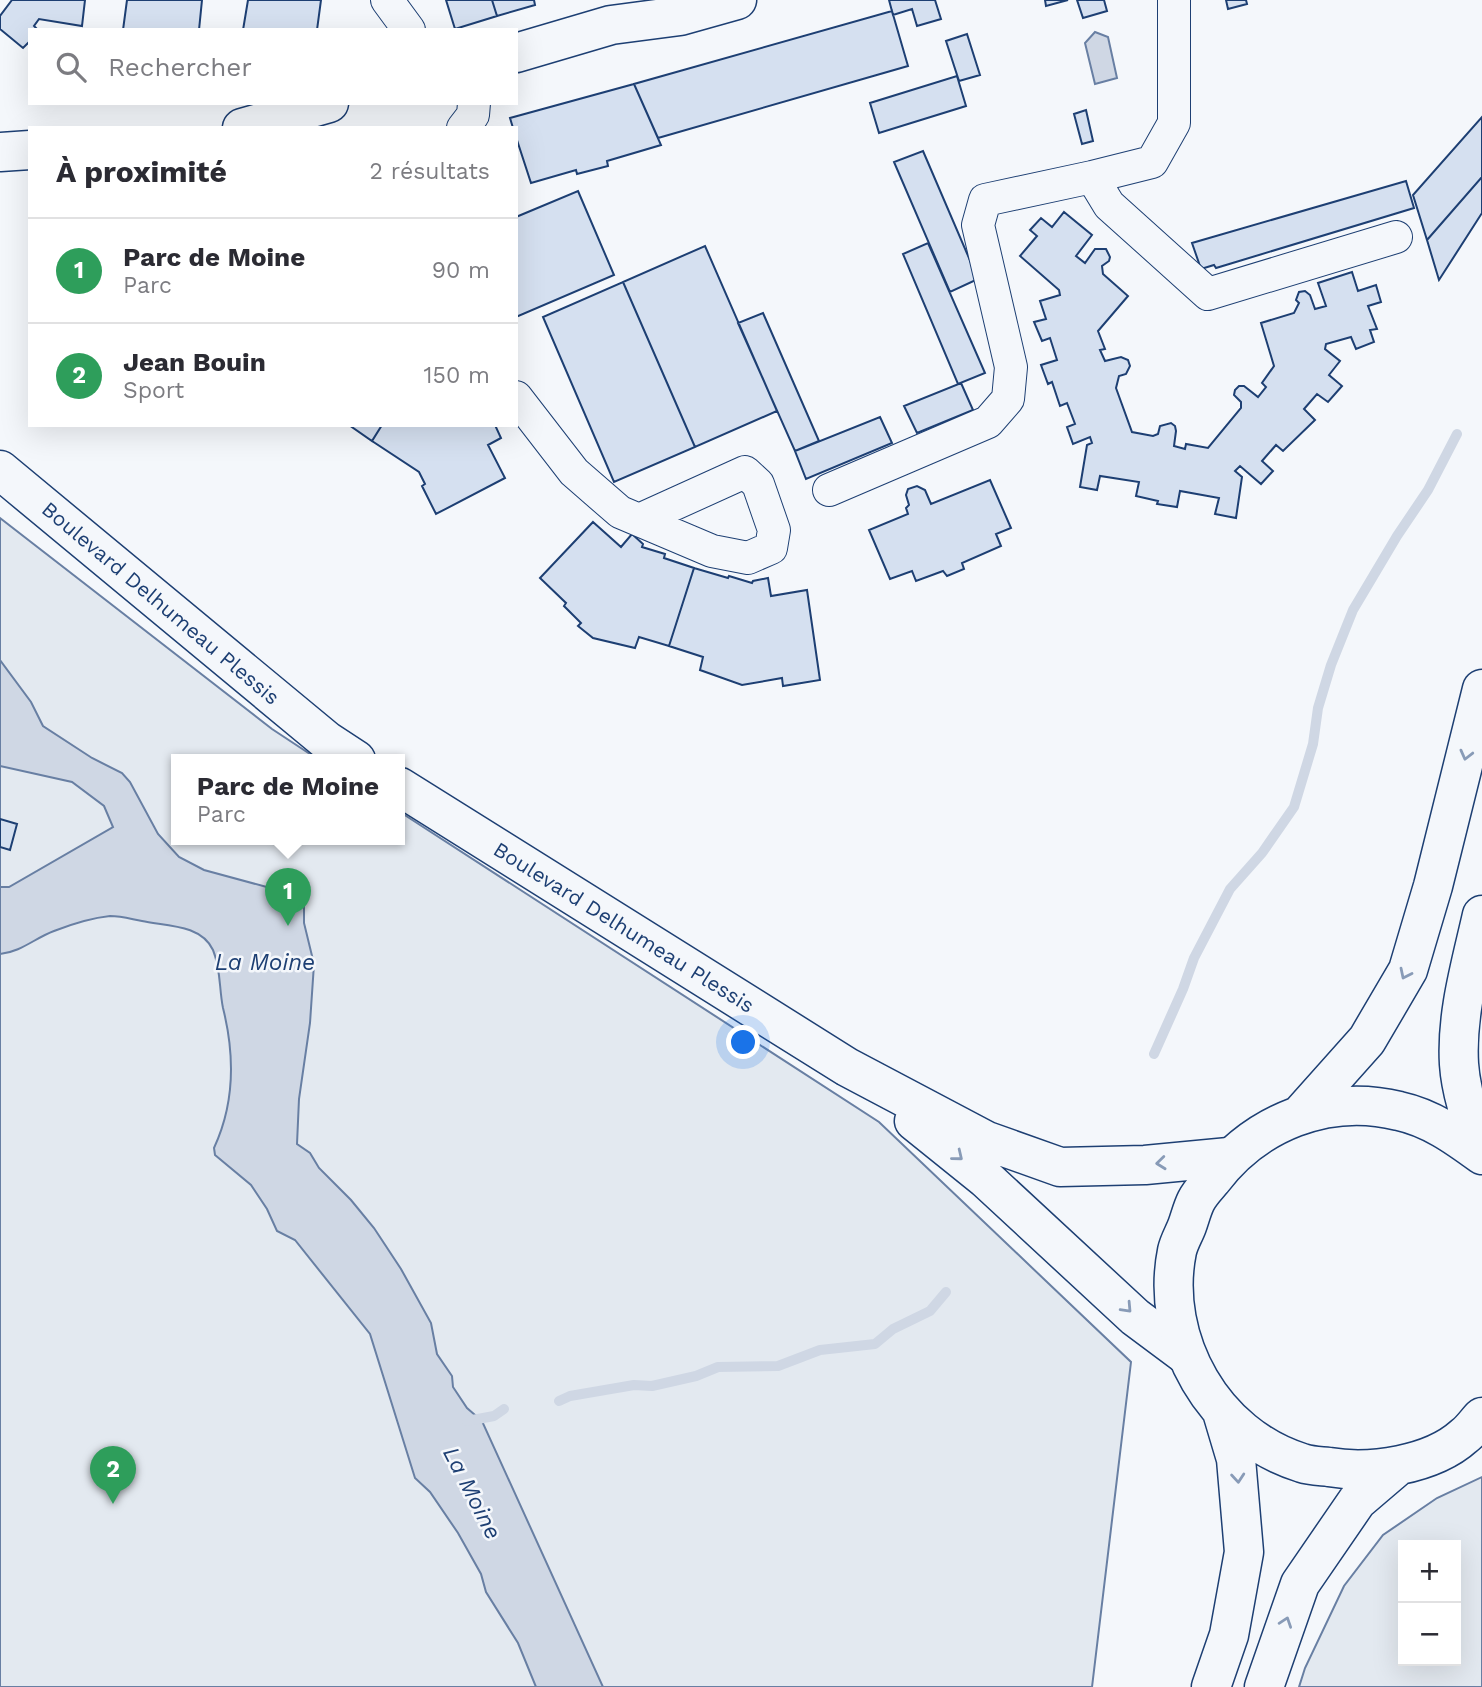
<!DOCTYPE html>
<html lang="fr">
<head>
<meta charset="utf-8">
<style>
	body { margin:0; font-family:"Work Sans",sans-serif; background:#f7f7f7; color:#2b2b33 }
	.controls { position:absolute; right:21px; bottom:21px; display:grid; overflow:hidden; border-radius:0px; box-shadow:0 7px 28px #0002 }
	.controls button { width:63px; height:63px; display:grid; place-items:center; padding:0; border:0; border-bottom:2px solid #e1e1e2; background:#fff; color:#2b2b33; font:35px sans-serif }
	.you { position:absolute; left:744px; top:1043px; width:24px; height:24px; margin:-18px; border:5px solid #fff; border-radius:50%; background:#1a73e8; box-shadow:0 0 0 10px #1a73e833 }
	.badge { display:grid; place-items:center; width:46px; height:46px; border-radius:50%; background:#c62828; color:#fff; font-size:23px; font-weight:700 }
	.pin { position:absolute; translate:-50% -58px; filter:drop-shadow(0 2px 4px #0008) }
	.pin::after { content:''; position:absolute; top:37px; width:24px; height:21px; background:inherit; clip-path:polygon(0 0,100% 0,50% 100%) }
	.popup { position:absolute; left:171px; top:754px; width:234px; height:91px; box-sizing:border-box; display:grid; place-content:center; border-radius:0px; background:#fff; filter:drop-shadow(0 2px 5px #0005); font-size:23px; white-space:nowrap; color:#7c7c81 }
	.popup b { font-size:26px; color:#2b2b33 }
	.popup::after { content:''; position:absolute; left:50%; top:100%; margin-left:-14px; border:14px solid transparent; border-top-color:#fff }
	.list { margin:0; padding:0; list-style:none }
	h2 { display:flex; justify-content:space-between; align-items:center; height:91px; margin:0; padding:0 28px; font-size:30px }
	h2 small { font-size:23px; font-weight:400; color:#7c7c81 }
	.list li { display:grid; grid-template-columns:46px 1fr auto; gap:21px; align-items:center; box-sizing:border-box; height:105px; padding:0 28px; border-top:2px solid #e1e1e2 }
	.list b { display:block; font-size:26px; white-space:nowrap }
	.list p { margin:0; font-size:23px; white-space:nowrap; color:#7c7c81 }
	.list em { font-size:23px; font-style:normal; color:#7c7c81 }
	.icon { flex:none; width:38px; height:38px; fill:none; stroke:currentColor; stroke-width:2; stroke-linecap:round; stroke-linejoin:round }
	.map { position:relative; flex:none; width:1482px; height:1687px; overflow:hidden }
	.search { position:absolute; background:#fff; box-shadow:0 7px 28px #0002; left:28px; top:28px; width:490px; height:77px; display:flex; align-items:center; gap:18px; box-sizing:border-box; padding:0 24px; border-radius:0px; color:#7c7c81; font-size:26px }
	.panel { position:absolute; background:#fff; box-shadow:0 7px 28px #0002; left:28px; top:126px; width:490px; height:301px; border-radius:0px }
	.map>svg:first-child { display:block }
	.green { fill:#e3e9f0; stroke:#687fa3; stroke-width:2; fill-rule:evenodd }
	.water { fill:#cfd7e4; stroke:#687fa3; stroke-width:2 }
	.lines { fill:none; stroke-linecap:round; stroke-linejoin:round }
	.stream { stroke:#cfd7e4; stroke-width:10 }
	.building { fill:#d5e0f0; stroke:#1d3f73; stroke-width:2 }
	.street-casing { stroke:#1d3f73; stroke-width:34 }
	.secondary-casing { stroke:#1d3f73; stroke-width:41 }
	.primary-casing { stroke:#1d3f73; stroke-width:41 }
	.street { stroke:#f4f7fb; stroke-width:32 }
	.secondary { stroke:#f4f7fb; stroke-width:38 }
	.primary { stroke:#f4f7fb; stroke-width:38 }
	.oneway { stroke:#889bb7 }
	.labels { text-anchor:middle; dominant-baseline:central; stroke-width:5; stroke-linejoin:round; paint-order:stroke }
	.street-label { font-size:21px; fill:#1d3f73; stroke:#f4f7fb }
	.water-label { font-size:23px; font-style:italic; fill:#1d3f73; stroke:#f4f7fb }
</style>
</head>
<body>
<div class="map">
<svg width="1482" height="1687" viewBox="0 0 1482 1687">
	<rect width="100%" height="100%" fill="#f4f7fb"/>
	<path class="green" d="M0 518 272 729 319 760H176V840H400V812L879 1122 1131 1362 1092 1687H0Z
		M1482 1477V1687H1299L1305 1668 1344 1586 1383 1535 1437 1498ZM1456 1545V1661H1403V1545Z"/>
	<path class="water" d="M1095 32 1108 37 1117 78 1095 84 1085 43Z
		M0 660 31 702 43 726 92 758 122 773 130 782 158 834 179 857 204 870 274 889 304 904V923L314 964 310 1023 299 1099 297 1144 310 1153 319 1168 351 1200 374 1228 401 1269 431 1323 437 1354 452 1376 453 1387 467 1408 482 1421 603 1687H536L518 1643 486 1592 481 1574 458 1533 430 1492 415 1478 370 1334 295 1240 277 1231 267 1209 251 1185 215 1155 214 1148C235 1103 235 1056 223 1008 219 989 221 969 213 950 201 924 165 926 142 921 131 919 122 916 110 916 91 918 72 924 54 931 35 938 21 952 0 954V887H9L113 827 104 806 72 782 0 766Z"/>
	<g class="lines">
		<path class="stream" d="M1154 1054 1183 989 1194 958 1230 889 1262 853 1294 807 1313 744 1318 708 1331 665 1353 610 1397 536 1428 490 1457 434
			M559 1401 570 1396 634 1385 652 1386 696 1376 718 1367 778 1366 820 1350 875 1344 893 1329 930 1311 946 1292
			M467 1421 494 1416 504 1409"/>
	</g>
	<path class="building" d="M12 0H85L82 26 39 19 34 26 38 30H30V41L23 48 0 29V16Z
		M127 0H202L199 30H123Z
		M248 0H321L317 30H243Z
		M446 0H492L497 16 455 29Z
		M492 0H534L535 5 497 16Z
		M889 0H935L941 19 917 26 912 9 893 15Z
		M1045 0H1068L1046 6Z
		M1077 0H1104L1107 11 1083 18Z
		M1226 0H1246L1247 4 1228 9Z
		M892 11 908 66 658 138 634 84Z
		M967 34 980 75 959 81 946 41Z
		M957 76 966 106 879 133 870 103Z
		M634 84 661 145 607 161 608 166 577 174 576 170 531 183 516 137V128H513L510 118Z
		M1086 110 1093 141 1082 144 1074 114Z
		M1482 117V177L1427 240 1413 195Z
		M923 151 978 279 950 292 894 162Z
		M1482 177V213L1439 280 1427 240Z
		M1406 181 1414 208 1216 268 1214 265 1201 269 1192 243Z
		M578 191 614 275 516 317V217Z
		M1064 212 1092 235 1076 256 1085 263 1095 249H1106L1110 257 1109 261 1102 266 1103 274 1128 296 1098 331 1105 349 1100 350 1105 361 1121 357 1128 360 1130 366 1126 374 1119 376 1116 388 1132 432 1153 436 1158 434 1160 426 1171 423 1175 426 1176 431 1174 446 1185 449 1186 444 1208 448 1241 408V402L1234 395 1235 390 1239 386H1244L1258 397 1266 387 1262 383 1274 366 1261 323 1294 313 1299 303 1296 300 1299 292 1305 291 1310 295 1315 309 1326 306 1318 283 1352 272 1358 291 1376 285 1381 302 1368 306 1377 329 1370 330 1374 342 1356 349 1351 337 1326 344 1325 349 1340 361 1329 375 1342 386 1328 402 1317 394 1304 409 1315 420 1283 451 1276 445 1262 461 1273 471 1261 484 1240 466 1235 471 1242 477 1236 518 1215 514 1219 498 1180 491 1177 507 1157 504 1158 501 1136 496 1139 482 1100 476 1097 490 1080 487 1087 445 1092 443 1090 437 1073 444 1067 427 1075 424 1067 403 1060 406 1052 382 1048 384 1041 365 1057 360 1050 338 1042 341 1034 322 1046 319 1040 301 1060 295 1059 290 1020 256 1037 236 1030 230 1041 218 1052 227Z
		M928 243 985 373 958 384 903 254Z
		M705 246 777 411 695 447 623 282Z
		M623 282 695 447 614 482 543 317Z
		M763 313 819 441 795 451 738 323Z
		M961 383 973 410 917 433 904 406Z
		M880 417 892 443 806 479 795 451Z
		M349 425H382L372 441Z
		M382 425H495L501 438 488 445 505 478 436 514 422 486 425 484 419 472 372 441Z
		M990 480 1011 528 996 534 1001 546 962 563 964 569 947 576 943 571 916 581 912 571 890 579 869 530 908 514 906 508 909 505 906 495 908 489 917 486 925 490 931 504Z
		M593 522 621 547 632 534 643 544 642 547 665 554 664 558 694 568 669 646 639 637 635 648 593 638 578 626 581 623 564 606 566 603 540 578Z
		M694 568 728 578 729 576 752 583 753 581 768 578 771 596 807 590 820 680 783 686 782 678 742 685 700 670 703 657 669 646Z
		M0 819 17 824 10 850 0 847Z"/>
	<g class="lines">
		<defs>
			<path id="street" d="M387 0 409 30
				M463 128 473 115 474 103
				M1092 177 1109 205 1208 294 1396 237
				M516 397 574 472 620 512 712 551 748 558 771 548 774 530 758 484 745 472 639 520
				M829 490 988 422 1008 399 1011 367 978 225 985 200 1092 177 1152 162 1174 123V0"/>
			<path id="secondary" d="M516 53 611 25 680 16 737 0
				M242 128 329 103
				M0 152 30 150
				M0 470 327 741 356 760
				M400 787 847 1067 987 1141 1060 1167 1145 1165 1229 1157
				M914 1121 986 1179 1135 1317 1186 1355"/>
			<path id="primary" d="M1482 915C1471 964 1456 1014 1459 1064 1461 1094 1472 1123 1482 1152
				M1301 1114 1367 1040 1408 970 1433 886 1482 689
				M1482 1155C1456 1136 1431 1118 1399 1111 1327 1093 1255 1123 1212 1180 1206 1187 1200 1193 1196 1201 1192 1209 1190 1218 1187 1226 1184 1234 1179 1242 1177 1251 1159 1340 1214 1436 1302 1463 1311 1466 1320 1466 1329 1467 1370 1474 1432 1465 1464 1436 1471 1431 1476 1423 1482 1417
				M1211 1687 1229 1635 1244 1552 1236 1459 1222 1412
				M1264 1687 1300 1584 1357 1501 1398 1466"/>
		</defs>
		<use href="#street" class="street-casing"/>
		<use href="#secondary" class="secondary-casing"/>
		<use href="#primary" class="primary-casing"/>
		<use href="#street" class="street"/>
		<use href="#secondary" class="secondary"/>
		<use href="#primary" class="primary"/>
	</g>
	<defs><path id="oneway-chevron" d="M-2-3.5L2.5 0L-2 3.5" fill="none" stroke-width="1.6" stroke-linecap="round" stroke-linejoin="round" transform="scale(1.75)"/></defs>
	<g class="oneway">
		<use href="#oneway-chevron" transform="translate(1466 755) rotate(104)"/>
		<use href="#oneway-chevron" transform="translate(1405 974) rotate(116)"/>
		<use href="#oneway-chevron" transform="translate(958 1156) rotate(39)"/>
		<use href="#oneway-chevron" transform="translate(1161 1163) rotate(174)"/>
		<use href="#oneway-chevron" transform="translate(1127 1308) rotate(47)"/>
		<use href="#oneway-chevron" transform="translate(1238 1478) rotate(85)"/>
		<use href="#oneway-chevron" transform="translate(1286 1622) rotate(-71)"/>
	</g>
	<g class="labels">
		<g class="street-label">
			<text transform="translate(161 603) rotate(40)">Boulevard Delhumeau Plessis</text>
			<text transform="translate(624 927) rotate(32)">Boulevard Delhumeau Plessis</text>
		</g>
		<g class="water-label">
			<text x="265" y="962">La Moine</text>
			<text transform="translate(472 1493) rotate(63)">La Moine</text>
		</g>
	</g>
</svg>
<div class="controls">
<button>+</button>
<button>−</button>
</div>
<div class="you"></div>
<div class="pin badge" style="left:288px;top:926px;background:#2e9e5b">1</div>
<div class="popup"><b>Parc de Moine</b>Parc</div>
<div class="pin badge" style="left:113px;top:1504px;background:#2e9e5b">2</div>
<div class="search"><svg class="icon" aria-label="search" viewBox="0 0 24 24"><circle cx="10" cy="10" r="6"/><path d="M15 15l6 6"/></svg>Rechercher</div>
<section class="panel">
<h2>À proximité<small>2 résultats</small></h2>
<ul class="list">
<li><span class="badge" style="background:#2e9e5b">1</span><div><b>Parc de Moine</b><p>Parc</p></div><em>90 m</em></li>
<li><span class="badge" style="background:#2e9e5b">2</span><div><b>Jean Bouin</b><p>Sport</p></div><em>150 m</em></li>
</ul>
</section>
</div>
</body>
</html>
